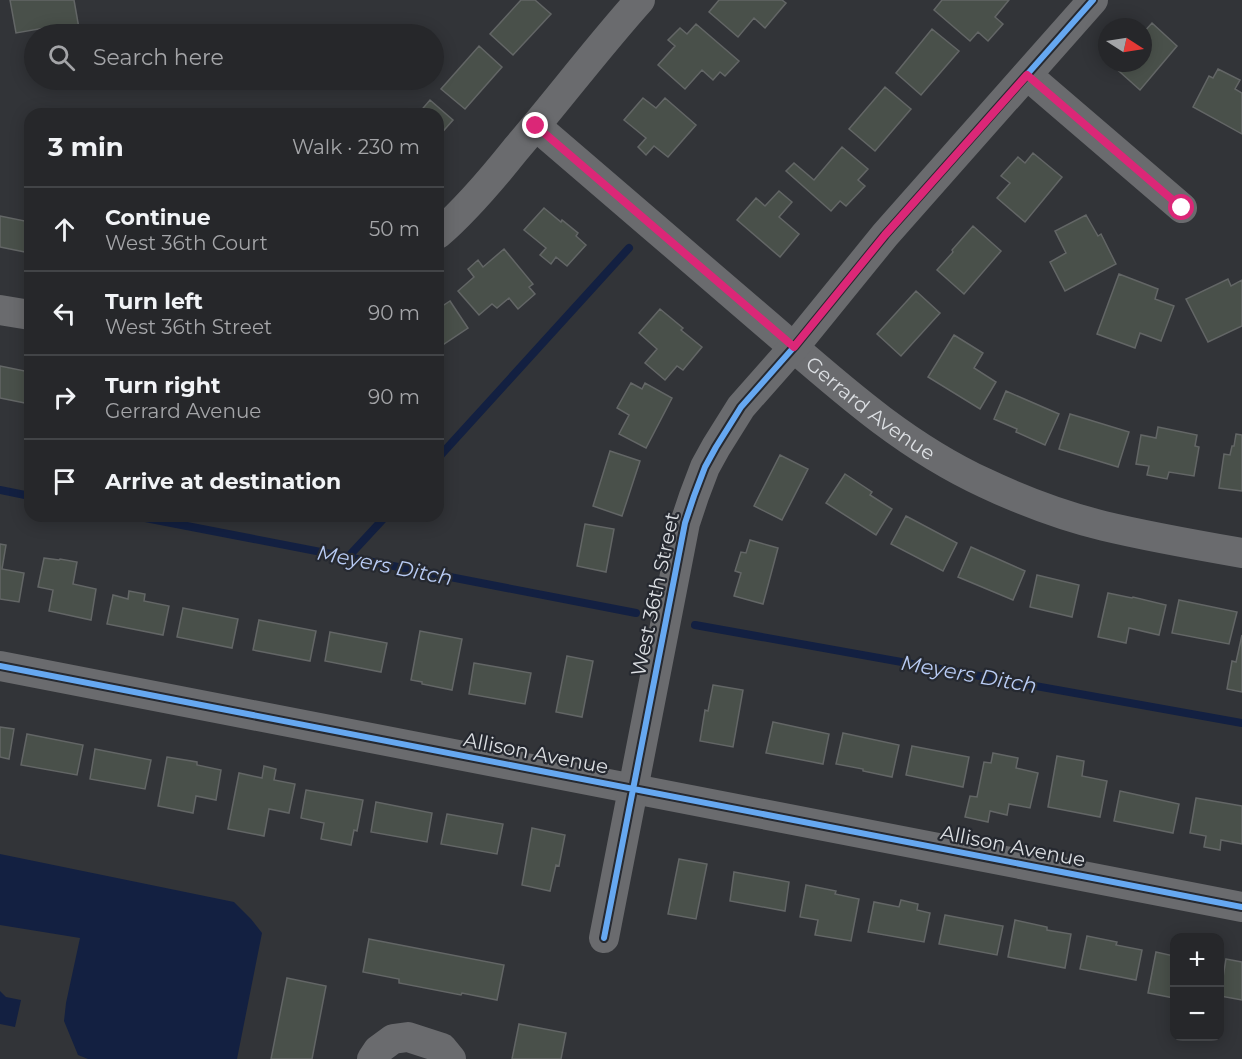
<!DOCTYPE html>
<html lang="en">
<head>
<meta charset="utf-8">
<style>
	body { margin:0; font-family:Montserrat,sans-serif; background:#2e2f32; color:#f1f3f6 }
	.controls { position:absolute; right:18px; bottom:18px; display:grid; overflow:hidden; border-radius:12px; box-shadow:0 3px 15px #0003 }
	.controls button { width:54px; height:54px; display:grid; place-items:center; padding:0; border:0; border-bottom:2px solid #424447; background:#26272a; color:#f1f3f6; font:30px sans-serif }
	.compass { position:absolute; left:1098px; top:18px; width:54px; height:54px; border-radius:50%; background:#26272a; box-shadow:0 3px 15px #0003; rotate:102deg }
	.stop { position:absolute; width:18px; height:18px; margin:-14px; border:4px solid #db2777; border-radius:50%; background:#fff }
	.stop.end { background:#db2777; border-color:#fff; box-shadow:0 2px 6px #0008 }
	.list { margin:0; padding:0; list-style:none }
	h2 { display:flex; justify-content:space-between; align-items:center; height:78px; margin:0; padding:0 24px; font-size:26px }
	h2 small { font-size:20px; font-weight:400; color:#a4a5a8 }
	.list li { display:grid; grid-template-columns:39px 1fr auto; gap:18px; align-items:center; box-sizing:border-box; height:84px; padding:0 24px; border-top:2px solid #424447 }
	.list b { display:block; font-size:22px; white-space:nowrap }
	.list p { margin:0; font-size:20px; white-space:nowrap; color:#a4a5a8 }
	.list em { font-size:20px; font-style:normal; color:#a4a5a8 }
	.icon { flex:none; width:33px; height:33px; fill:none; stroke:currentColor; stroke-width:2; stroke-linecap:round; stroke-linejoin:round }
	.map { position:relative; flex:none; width:1242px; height:1059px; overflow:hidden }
	.search { position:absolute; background:#26272a; box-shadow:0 3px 15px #0003; left:24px; top:24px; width:420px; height:66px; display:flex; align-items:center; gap:15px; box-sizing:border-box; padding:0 21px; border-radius:33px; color:#a4a5a8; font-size:22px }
	.panel { position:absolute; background:#26272a; box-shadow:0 3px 15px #0003; left:24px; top:108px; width:420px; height:414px; border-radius:18px }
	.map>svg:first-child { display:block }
	.water { fill:#132041 }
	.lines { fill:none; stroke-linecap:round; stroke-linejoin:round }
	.stream { stroke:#132041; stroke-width:8 }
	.building { fill:#49504a; stroke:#636666; stroke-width:1.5 }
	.minor { stroke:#6a6b6e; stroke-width:30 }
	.cycleway-casing { stroke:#262930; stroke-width:10 }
	.cycleway { stroke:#66a8f1; stroke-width:6 }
	.route { stroke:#db2777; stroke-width:8 }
	.labels { text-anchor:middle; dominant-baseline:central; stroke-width:4.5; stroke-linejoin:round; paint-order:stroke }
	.street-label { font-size:20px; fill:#dcdfe3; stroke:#262930 }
	.water-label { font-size:21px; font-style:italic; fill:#b8cbf4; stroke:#262930 }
</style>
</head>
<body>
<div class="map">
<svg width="1242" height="1059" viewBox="0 0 1242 1059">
	<rect width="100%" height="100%" fill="#323438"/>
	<path class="water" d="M0 854 234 902 251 919 262 933 237 1059H88L78 1055 64 1021 66 1003 80 938 0 925Z
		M0 991 6 997 21 1000 15 1027 0 1024Z"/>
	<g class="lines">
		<path class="stream" d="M438 458 629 248
			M0 490 30 496
			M135 516 636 613
			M348 557 386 516
			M695 625 1242 723"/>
	</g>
	<path class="building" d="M10 0H74L80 34H52L50 27 16 33Z
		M521 0H535L551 14 513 55 490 34Z
		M719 0H782L786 3 765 28 754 18 738 37 709 12Z
		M942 0H1009L995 17 1003 24 988 41 978 32 970 41 934 10Z
		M1152 23 1177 46 1140 90 1111 64 1112 63H1143V33Z
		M696 24 739 61 725 76 720 72 713 80 702 70 685 89 658 65 675 46 668 40 680 28 687 34Z
		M932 29 959 51 921 95 896 73Z
		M479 46 502 67 465 109 441 89Z
		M1218 69 1240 80 1235 89 1242 93V134L1193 107 1209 76 1213 78Z
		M885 87 911 109 875 151 849 129Z
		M643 98 656 108 665 98 696 125 668 157 654 146 646 155 638 147 646 138 624 120Z
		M430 100 453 120 438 137V114H418Z
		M842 147 868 169 858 180 865 186 846 206 840 201 831 211 786 171 794 163 814 180Z
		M1033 153 1062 177 1025 222 997 198 1010 183 1001 176 1018 157 1025 163Z
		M779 191 792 202 779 217 799 234 780 257 737 220 756 198 765 206Z
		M544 208 561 222 562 220 578 233 576 236 586 245 567 266 556 257 551 264 540 255 546 248 524 230Z
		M1086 215 1098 236 1101 234 1116 264 1065 291 1050 262 1066 253 1055 231Z
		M0 216 30 222V253L0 247Z
		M973 226 1001 251 964 294 937 270 953 252 952 250Z
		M504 249 533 284 529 287 535 294 518 309 509 298 497 308 492 304 479 315 458 291 474 277 468 269 478 260 483 267Z
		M1119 274 1158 289 1155 299 1174 306 1161 341 1140 333 1135 348 1097 334Z
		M1228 279 1231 286 1242 280V326L1208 342 1186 299Z
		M916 291 940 313 901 356 877 334Z
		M450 301 468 328 438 348V309Z
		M660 309 683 328 681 330 702 347 683 370 677 366 665 380 645 363 657 349 639 333Z
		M954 335 983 353 974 368 996 382 980 409 928 377Z
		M0 366 30 372V404L0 398Z
		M631 383 642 389 645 383 672 398 646 448 619 434 629 415 617 408Z
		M1006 391 1059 414 1045 445 1016 432 1017 429 994 419Z
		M1070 414 1129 432 1118 467 1059 449Z
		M1158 427 1197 435 1195 446 1199 447 1194 476 1169 472 1167 479 1147 475 1149 466 1136 464 1141 435 1156 438Z
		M1236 434 1242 435V491L1219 488 1224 454 1230 455 1232 446H1234Z
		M610 451 640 461 622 516 593 506Z
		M780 455 808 469 782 520 754 506Z
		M845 474 872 492 870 495 892 509 876 535 826 503Z
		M906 516 957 543 943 571 891 544Z
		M585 524 614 529 606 572 577 566Z
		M750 540 778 548 763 604 734 596 741 573 735 571 741 552 746 553Z
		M0 544 6 545 2 569 24 573 19 602 0 599Z
		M971 547 1025 571 1013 600 958 577Z
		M44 558 59 560 60 559 77 562 73 584 96 589 91 620 49 611 53 590 38 587Z
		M1037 575 1079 585 1072 617 1030 607Z
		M129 591 145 594 144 601 169 606 163 635 107 624 113 595 128 599Z
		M1108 593 1132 598 1133 597 1166 605 1159 635 1129 628 1126 643 1098 637Z
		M1179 600 1237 612 1229 644 1172 633Z
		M183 608 238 619 232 648 177 637Z
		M259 620 316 631 310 661 253 650Z
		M420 631 462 639 452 690 422 684V682L411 680Z
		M330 632 387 643 381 672 325 661Z
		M1242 635V692L1227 689 1232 661 1236 662Z
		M567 656 593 661 582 717 556 712Z
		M474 663 531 673 525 704 469 694Z
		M713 685 743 690 733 747 700 741 705 710 708 711Z
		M773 722 829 734 823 764 766 753Z
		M0 727 14 729 9 759 0 757Z
		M843 733 899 745 892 777 863 771V769L836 764Z
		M27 734 83 745 77 775 21 765Z
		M912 746 969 757 963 787 906 775Z
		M95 749 151 760 145 789 90 779Z
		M993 753 1018 758 1016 768 1038 773 1030 808 1009 804 1007 815 990 811 988 822 965 817 970 796 977 797 984 762 991 763Z
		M1057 756 1084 761 1082 776 1107 781 1100 817 1048 807Z
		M167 757 197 762V765L221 770 216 800 196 796 193 813 158 806Z
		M264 766 276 769 274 780 295 784 289 813 269 809 264 836 228 829 239 773 262 778Z
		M306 790 363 800 357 831 354 830 351 845 321 839 324 823 301 818Z
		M1120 791 1179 804 1173 833 1114 821Z
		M1196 798 1242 806V844L1221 840 1220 850 1204 847 1206 836 1190 833Z
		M376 802 432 813 427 842 371 832Z
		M447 814 503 824 497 854 441 844Z
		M532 828 565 835 559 866 556 865 550 891 522 885Z
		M679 859 707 864 696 919 668 914Z
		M734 872 789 882 785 911 730 901Z
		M806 885 836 891 835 894 859 899 851 941 815 935 818 920 800 917Z
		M901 900 918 904 917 910 930 913 924 942 868 932 874 902 899 907Z
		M945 915 1003 926 997 955 939 944Z
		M1015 920 1047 927V930L1071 934 1065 968 1008 957Z
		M1087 936 1117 942 1116 945 1142 950 1136 980 1080 969Z
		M369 939 504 965 497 1000 462 993 461 995 399 983V979L363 972Z
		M1156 952 1174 956V998L1148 993Z
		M1226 959 1242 962V1000L1220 996Z
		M287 978 326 986 312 1059H271Z
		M519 1024 566 1033 561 1059H512Z"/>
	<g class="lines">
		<g class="minor">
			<path d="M1027 75 1182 208"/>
			<path id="s1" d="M536 126C612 191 687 256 763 321 833 381 900 444 985 483 1023 501 1063 516 1104 526 1150 537 1196 545 1242 553"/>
			<path d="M438 234C467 209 492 179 516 149 558 100 597 48 640 0"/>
			<path d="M0 310 30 315"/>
			<path d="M0 666 1242 907"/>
			<path d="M604 938 685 523 694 496 705 467 716 447 741 407 794 347 885 235 1093 0"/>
			<path d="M372 1059 378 1050 393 1039 408 1037 442 1048 451 1059"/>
		</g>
		<defs>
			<path id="cycleway" d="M0 666 1242 907
				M604 938 685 523 694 496 705 467 716 447 741 407 794 347 885 235 1093 0"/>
		</defs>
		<use href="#cycleway" class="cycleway-casing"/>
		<use href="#cycleway" class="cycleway"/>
	</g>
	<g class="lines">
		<path class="route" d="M536 126 794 347 885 235 1027 75 1182 208"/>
	</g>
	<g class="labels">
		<g class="street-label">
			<text stroke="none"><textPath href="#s1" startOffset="438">Gerrard Avenue</textPath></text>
			<text transform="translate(655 594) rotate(-78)">West 36th Street</text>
			<text transform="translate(536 753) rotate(11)">Allison Avenue</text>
			<text transform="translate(1013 846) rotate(11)">Allison Avenue</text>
		</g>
		<g class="water-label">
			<text transform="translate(385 565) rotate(11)">Meyers Ditch</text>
			<text transform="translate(969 674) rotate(10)">Meyers Ditch</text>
		</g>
	</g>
</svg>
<div class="controls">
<button>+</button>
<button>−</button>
</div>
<svg class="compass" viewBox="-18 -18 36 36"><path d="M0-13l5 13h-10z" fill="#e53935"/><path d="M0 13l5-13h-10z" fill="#a4a5a8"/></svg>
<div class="stop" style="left:1182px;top:208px"></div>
<div class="stop end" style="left:536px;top:126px"></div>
<div class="search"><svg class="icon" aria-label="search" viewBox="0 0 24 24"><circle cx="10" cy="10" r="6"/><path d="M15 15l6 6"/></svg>Search here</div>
<section class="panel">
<h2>3 min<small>Walk · 230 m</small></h2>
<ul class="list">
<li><svg class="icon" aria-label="ahead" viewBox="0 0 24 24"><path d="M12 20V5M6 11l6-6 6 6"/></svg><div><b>Continue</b><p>West 36th Court</p></div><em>50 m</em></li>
<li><svg class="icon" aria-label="left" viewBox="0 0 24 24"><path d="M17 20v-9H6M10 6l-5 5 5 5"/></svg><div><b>Turn left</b><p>West 36th Street</p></div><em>90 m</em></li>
<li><svg class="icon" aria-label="right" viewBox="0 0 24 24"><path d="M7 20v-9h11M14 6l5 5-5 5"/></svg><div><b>Turn right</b><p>Gerrard Avenue</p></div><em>90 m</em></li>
<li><svg class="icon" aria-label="arrive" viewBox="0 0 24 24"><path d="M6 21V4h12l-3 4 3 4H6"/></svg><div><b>Arrive at destination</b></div></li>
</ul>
</section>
</div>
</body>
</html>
